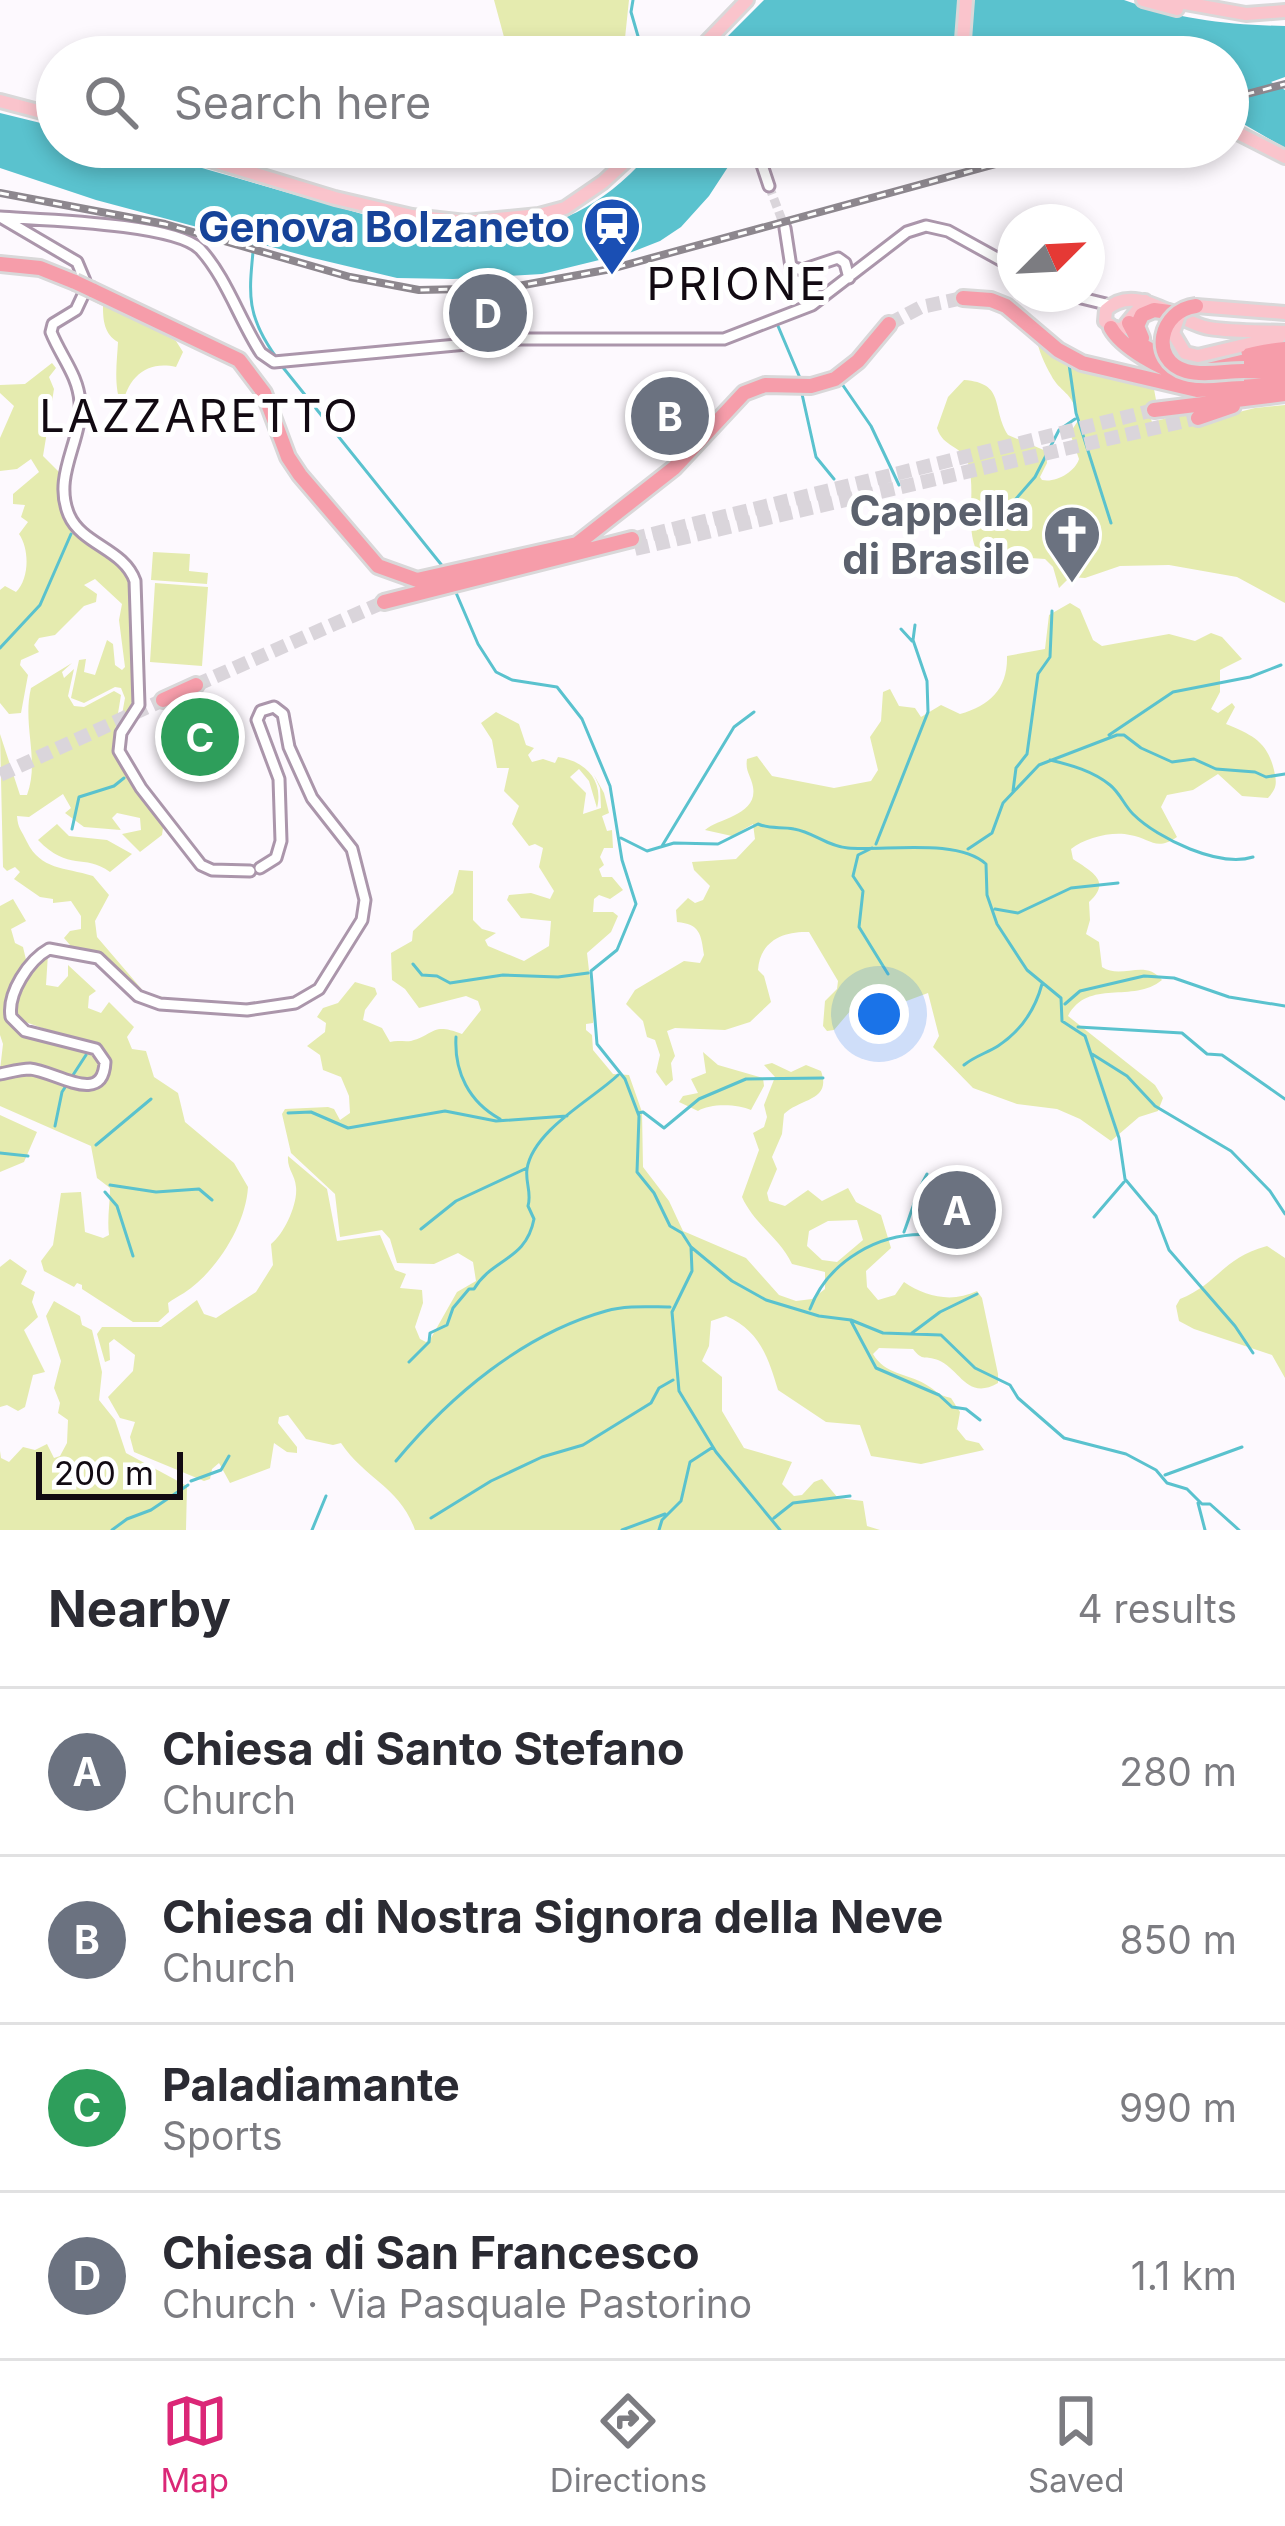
<!DOCTYPE html>
<html lang="en">
<head>
<meta charset="utf-8">
<style>
	body { margin:0; font-family:Inter,sans-serif; background:#f7f7f7; color:#2b2b33 }
	.compass { position:absolute; left:997px; top:204px; width:108px; height:108px; border-radius:50%; background:#fff; box-shadow:0 6px 18px #0003; rotate:66deg }
	.scale { position:absolute; left:36px; bottom:30px; width:147px; box-sizing:border-box; padding-left:12px; border:6px solid #120a12; border-top:0; font-size:33px; line-height:42px; white-space:nowrap; color:#120a12; -webkit-text-stroke:9px #fff; paint-order:stroke }
	.you { position:absolute; left:879px; top:1014px; width:42px; height:42px; margin:-30px; border:9px solid #fff; border-radius:50%; background:#1a73e8; box-shadow:0 0 0 18px #1a73e833 }
	.badge { display:grid; place-items:center; width:78px; height:78px; border-radius:50%; background:#db2777; color:#fff; font-size:39px; font-weight:700 }
	.pin { position:absolute; translate:-50% -50%; border:6px solid #fff; box-shadow:0 3px 12px #0006 }
	.list { margin:0; padding:0; list-style:none }
	h2 { display:flex; justify-content:space-between; align-items:center; height:156px; margin:0; padding:0 48px; font-size:51px }
	h2 small { font-size:39px; font-weight:400; color:#7c7c81 }
	.list li { display:grid; grid-template-columns:78px 1fr auto; gap:36px; align-items:center; box-sizing:border-box; height:168px; padding:0 48px; border-top:3px solid #e1e1e2 }
	.list b { display:block; font-size:45px; white-space:nowrap }
	.list p { margin:0; font-size:39px; white-space:nowrap; color:#7c7c81 }
	.list em { font-size:39px; font-style:normal; color:#7c7c81 }
	.icon { flex:none; width:66px; height:66px; fill:none; stroke:currentColor; stroke-width:2; stroke-linecap:round; stroke-linejoin:round }
	.map { position:relative; flex:none; width:1285px; height:1530px; overflow:hidden }
	.search { position:absolute; background:#fff; box-shadow:0 6px 18px #0003; left:36px; right:36px; top:36px; height:132px; display:flex; align-items:center; gap:30px; box-sizing:border-box; padding:0 42px; border-radius:66px; color:#7c7c81; font-size:45px }
	.sheet { height:828px; background:#fff }
	nav { display:flex; justify-content:space-around; align-items:center; box-sizing:border-box; height:168px; border-top:3px solid #e1e1e2; background:#fff; font-size:33px; color:#7c7c81 }
	nav a { display:grid; justify-items:center; gap:6px }
	nav .on { color:#db2777 }
	.map>svg:first-child { display:block }
	.green { fill:#e5ebaf; fill-rule:evenodd }
	.water { fill:#5ac2ce }
	.lines { fill:none; stroke-linecap:round; stroke-linejoin:round }
	.stream { stroke:#5ac2ce; stroke-width:3 }
	.secondary-tunnel { stroke:#dad5db; stroke-width:9; stroke-dasharray:9 4.5; stroke-linecap:butt }
	.highway-tunnel { stroke:#dad5db; stroke-width:14; stroke-dasharray:14 7; stroke-linecap:butt }
	.secondary-casing { stroke:#ab96ab; stroke-width:15 }
	.primary-casing { stroke:#d9d8d9; stroke-width:18 }
	.highway-casing { stroke:#d9d8d9; stroke-width:20 }
	.secondary { stroke:#fff; stroke-width:9 }
	.primary { stroke:#fac4cc; stroke-width:12 }
	.highway { stroke:#f69daa; stroke-width:14 }
	.rail-casing { stroke:#8d878e; stroke-width:8 }
	.rail { stroke:#fff; stroke-width:3; stroke-dasharray:9; stroke-linecap:butt }
	.primary-bridge-casing { stroke:#d9d8d9; stroke-width:18; stroke-linecap:butt }
	.highway-bridge-casing { stroke:#d9d8d9; stroke-width:20; stroke-linecap:butt }
	.primary-bridge { stroke:#fac4cc; stroke-width:12 }
	.highway-bridge { stroke:#f69daa; stroke-width:14 }
	.labels { text-anchor:middle; dominant-baseline:central; stroke-width:10; stroke-linejoin:round; paint-order:stroke }
	.transit-label { font-size:42px; font-weight:bold; fill:#164399; stroke:#fff; text-anchor:end }
	.worship-label { font-size:42px; font-weight:bold; fill:#5b616d; stroke:#fff; text-anchor:end }
	.neighbourhood-label { font-size:45px; letter-spacing:3px; fill:#120a12; stroke:#fff }
</style>
</head>
<body>
<div class="map">
<svg width="1285" height="1530" viewBox="0 0 1285 1530">
	<rect width="100%" height="100%" fill="#fdf9fe"/>
	<path class="green" d="M494 0H629L623 57H538L530 44 504 37Z
		M88 292 144 318 148 326 176 341 183 352 176 367C146 360 127 378 122 408 113 386 117 362 118 342 104 334 103 320 103 306L87 298Z
		M1036 337 1154 389 1156 400 1146 405 1152 422 1195 411 1199 422 1255 408 1285 405V603L1237 577 1169 565 1120 566 1085 578 1070 577 1059 588 1053 567 1045 559 1015 557 995 570C956 547 979 500 968 463 962 445 943 448 937 428L948 397 964 380C1006 383 991 408 1008 435L1046 451 1047 463 1040 477 1042 480C1056 483 1075 472 1079 459L1070 433 1079 419C1072 390 1060 393 1051 375 1045 365 1038 349 1036 337Z
		M52 363 56 368 49 377 54 389 43 456 61 474C61 486 60 502 64 513 76 548 120 549 130 584L132 702 124 721 121 720 125 698 121 688 115 687 84 703 71 698 79 660 86 659 84 672 95 675 107 640 113 644 115 665 122 670 125 667 119 620 122 604 95 579 84 585 97 594 96 602 84 606 55 635 39 638 34 645 39 652 21 660 20 665 28 675 21 713 9 714 0 703V590L5 586 16 592C29 579 30 550 19 534L28 522 21 517 25 505 13 504V494L39 472 31 459 17 469 0 471V438L14 406 0 393V385L25 384Z
		M153 552 190 554 189 571 208 573 207 584 151 580Z
		M155 583 208 587 202 666 150 662Z
		M1070 603 1080 609 1093 640 1102 646 1169 634 1195 641 1211 633 1222 637 1242 659 1220 670V692L1211 709 1218 713 1232 703 1235 707 1226 724C1252 735 1267 741 1274 770 1277 783 1277 788 1268 798L1242 796 1218 774 1193 790 1167 795 1161 807 1177 837C1155 852 1151 838 1130 835 1112 831 1085 838 1071 849L1073 859C1092 872 1112 881 1089 902L1090 920 1086 934 1099 942 1102 967C1122 980 1145 958 1162 980 1133 1004 1088 978 1068 1016L1155 1085 1163 1098 1158 1111 1139 1117 1111 1141 1080 1119 1057 1109 1017 1104 973 1088 933 1047 939 1036 928 993 901 1003 862 997 834 1030 827 1031 823 1026 825 1001 837 989 838 981 809 932C783 931 760 941 758 970L764 976 771 1002 750 1022 725 1030 675 1028 667 1031 675 1056 671 1063 673 1080 666 1086 656 1072 660 1055 655 1040 647 1037 643 1021 626 1004 635 990 684 961 700 963 704 955C701 934 700 924 677 922L676 910 688 898 695 903 703 900 710 886 694 870 692 862 736 859 755 839 753 824 732 836 705 830C719 818 758 815 753 787 751 775 745 772 747 759L757 756 772 776 834 788 871 781 878 770 870 737 881 721 883 692 890 689 899 706 915 708 921 717 941 705 960 714C990 706 1008 688 1007 656L1045 649 1049 615Z
		M72 663 62 672 64 678 74 669 68 696 74 706 84 707 114 691 121 695 112 750 118 754 163 828 162 835 140 852 122 834 141 830 140 818 117 813 112 818 121 830 84 827 65 813 71 808 63 794 29 817 17 816C18 829 21 829 27 842 41 870 64 867 93 876L109 895 95 921 97 937 145 993 180 1001 161 1000 142 993 101 956 75 951 64 938 70 931 81 929V916L71 901 53 903V899L40 897 14 879 20 872 15 867 7 871 3 867 0 734 20 795H27C40 760 22 725 31 688Z
		M496 712 519 724 526 745 534 748 528 755 532 762 543 759 555 763 558 757C585 761 604 780 597 808L589 781 579 769 570 777 586 793 583 814 601 808 600 788 594 775 604 793 609 813 602 816 607 831 612 830 613 848H604L600 857 604 865 599 869 602 877H612L623 890 610 899 599 895 594 899 593 912H613L618 916 611 932 587 953 594 1014 593 1023 586 1024V1030L592 1035 593 1050 613 1074 629 1075 642 1112 643 1167 669 1201 683 1231 746 1258 779 1295 796 1301 812 1299 825 1289V1272L792 1264C780 1238 754 1224 742 1197L759 1150 753 1133 764 1127 767 1117 764 1105 775 1077 764 1065 772 1063 791 1072 806 1065 821 1071C832 1101 800 1098 784 1114L782 1134 772 1157 777 1169 767 1193 769 1201 785 1206 808 1190 822 1201 848 1188 856 1202 881 1215 891 1248 866 1271 867 1287 878 1300 895 1295 904 1282C926 1297 952 1303 977 1291L982 1298 998 1374V1383C967 1401 960 1369 938 1360 925 1355 923 1362 913 1349L879 1348 873 1354C885 1375 907 1373 925 1384 936 1390 937 1395 951 1398L960 1412 957 1429 966 1440 979 1443 984 1450 921 1464 871 1456 860 1425 826 1422 778 1390C768 1357 760 1331 726 1316L711 1321 709 1346 702 1361 722 1377V1411L744 1448 792 1462 782 1484 794 1496 802 1495 814 1482 822 1479 838 1498 863 1501 867 1526 880 1530H415C400 1487 365 1479 341 1443L333 1445 306 1439 288 1415 279 1417 278 1423 297 1447V1453L287 1452 274 1443 270 1468 230 1483 219 1463 212 1469 210 1479 204 1481 134 1452 130 1437 135 1422 120 1418 108 1397 133 1371 135 1355 114 1339 109 1343 110 1360 105 1362 97 1334 102 1327H161L197 1300 204 1314 216 1318 256 1292 273 1265 271 1244C284 1234 298 1204 296 1187 295 1174 287 1170 288 1156L327 1189 337 1241 380 1235 395 1270 406 1274 400 1288 422 1290 423 1303 415 1327 420 1339 426 1342 431 1338 457 1292 476 1281 473 1262 458 1253 434 1264 397 1263 390 1239 382 1230 340 1237 335 1194 291 1153 282 1114 285 1109 328 1107 334 1109 340 1120 350 1113 349 1096 341 1077 323 1070 320 1055 307 1046 325 1032 326 1023 317 1017 323 1008 338 1003 355 982 375 988 377 994 365 1010 363 1020 382 1028 390 1042C397 1040 404 1042 411 1041 435 1035 431 1022 462 1034L481 1010 478 1001 466 996 419 1008 405 989 392 980 391 953 412 941 413 931 453 893 459 870 473 871V920L482 929 496 933 485 940 488 946 524 961 549 946 551 921 521 918 507 900 509 895 531 893 550 899 554 891 539 867 543 848 535 844 529 846 512 824 519 806 504 791 509 768H497L492 740 481 723ZM857 1220 863 1240 837 1262 822 1260 807 1246 809 1231 828 1221Z
		M57 824 69 836 107 840 132 854 110 872C84 853 69 872 38 840Z
		M13 899 26 921 11 929 15 943 23 947 27 964 6 997 7 1019C30 1049 76 1037 102 1060V1069L95 1079 85 1082 31 1065 0 1070 3 1044 0 1035V906Z
		M48 954 46 985 58 987 68 976V965L96 991 89 996 88 1008 101 1013 109 1002 134 1027 127 1037 132 1049 146 1051 154 1077 178 1093 185 1122 234 1163 248 1187C246 1225 216 1272 184 1293 179 1296 173 1299 168 1303L169 1312 158 1322H133L82 1289V1285L77 1283 74 1287 44 1271 41 1261 53 1245 61 1193 81 1192 85 1232 103 1238 109 1235C107 1218 110 1205 110 1188L97 1178 91 1146 0 1106V1078C9 1076 21 1072 30 1072 60 1074 92 1109 110 1070L103 1050 20 1020 14 1004 34 967Z
		M703 1052 718 1065 763 1078 764 1086 751 1110C738 1104 710 1103 698 1111L679 1102 683 1096 698 1093 691 1079 706 1073Z
		M0 1115 37 1132 24 1162 0 1172Z
		M1267 1246 1285 1258V1378L1272 1355 1194 1329 1179 1321 1176 1306 1180 1299C1218 1284 1222 1258 1267 1246Z
		M10 1259 27 1271 21 1284 35 1292 32 1302 38 1317 24 1330 45 1372 33 1375 25 1407 18 1411 7 1405 0 1407V1267Z
		M54 1301 80 1316 82 1325 92 1330 102 1372 99 1400 115 1420 126 1453 187 1486 186 1530H0V1451L1 1458 9 1462 23 1447 35 1450 47 1444 54 1458 60 1456 67 1443 68 1420 58 1413 60 1403 54 1388 61 1361 46 1316Z"/>
	<path class="water" d="M764 0H1124C1179 19 1227 25 1285 26V77L1271 82 1285 90V148L1228 115V57H1022L984 46 911 37 853 43 828 57H707Z
		M0 113 57 127V147H129L418 230C518 243 589 227 655 147H741L709 196 681 227 660 241 632 252 542 274 453 279 397 278 313 258 96 200 0 168Z"/>
	<g class="lines">
		<path class="stream" d="M633 0 631 12 644 57
			M254 242C249 293 245 314 276 357
			M778 326 800 378
			M1069 364 1076 413 1111 523
			M281 365 444 568
			M842 384 871 426 899 485
			M802 394 816 457 834 479
			M1001 516 1035 477 1059 430 1075 419
			M454 588 478 644 496 672 512 680 557 687 582 719 610 786 622 860 636 904 617 950 591 971 597 1044 625 1079 639 1116 637 1172 654 1193 670 1226 682 1233 691 1247 692 1271 672 1312 679 1391 716 1452 780 1530
			M901 629 912 641
			M0 648 40 605 71 534
			M1109 735 1173 692 1250 677 1281 665
			M1050 760C1071 765 1093 771 1110 785 1120 793 1124 805 1133 814 1158 839 1220 868 1253 857
			M1013 791 1016 768 1027 754 1038 674 1050 657 1052 611
			M72 829 79 797 114 786 124 778
			M621 838 647 851 674 843 718 844 758 824C772 830 780 826 794 829 813 832 829 847 848 848 886 851 957 838 986 864L987 895 997 924 1027 970 1061 998 1062 1021 1085 1036 1119 1138 1125 1179 1156 1216 1169 1250 1235 1326 1253 1353
			M876 844 928 712 927 681 913 640 915 625
			M662 846 734 727 754 712
			M872 848 858 855 853 876 863 891 859 927 888 974
			M968 849 992 833 1003 803 1039 765 1117 735H1124L1141 748 1172 762 1194 759 1216 769 1255 772 1266 777 1285 774
			M995 909 1018 913 1071 888 1118 883
			M413 964 422 975 437 976 450 983 503 975 558 977 588 973
			M1065 1004 1080 991 1144 976 1174 978 1229 997 1285 1006
			M1078 1027 1182 1033 1207 1054 1222 1055 1285 1099
			M456 1037C454 1072 469 1102 500 1119
			M1092 1054 1127 1076 1155 1106 1231 1151 1270 1191 1285 1214
			M964 1065C975 1056 987 1053 998 1046 1021 1031 1035 1010 1042 984
			M288 1113 311 1112 348 1128 445 1111 496 1121 567 1116
			M638 1113 643 1112 664 1128 699 1099 746 1079 823 1078
			M55 1126 62 1092 86 1055
			M96 1145 151 1099
			M0 1153 28 1156
			M110 1185 156 1192 199 1189 212 1200
			M105 1192 117 1206 133 1256
			M1094 1217 1124 1182
			M421 1229 456 1201 527 1168
			M904 1232C912 1211 916 1193 927 1174
			M691 1247 732 1281 766 1300 819 1316 851 1320 883 1333 941 1335 975 1368 1010 1385 1018 1398 1064 1438 1126 1454 1156 1470 1167 1483 1187 1489 1202 1504H1210L1239 1530
			M810 1309C828 1261 880 1231 931 1235
			M851 1321 876 1368 939 1395 952 1407 966 1409 980 1420
			M912 1333 940 1312 977 1294
			M409 1362 429 1342 430 1333 447 1325 453 1308 469 1289H474C492 1258 526 1261 534 1219L528 1206C532 1193 525 1182 527 1169 533 1130 593 1099 618 1075
			M396 1461C450 1396 523 1334 606 1311 626 1305 650 1307 670 1307
			M1165 1475 1242 1447
			M191 1481 221 1470 229 1456
			M1198 1503 1205 1530
			M431 1518 491 1481 542 1457 583 1445 651 1403 659 1388 673 1380
			M774 1518 793 1503 850 1496
			M112 1530 127 1519 151 1510 188 1485
			M312 1530 326 1496
			M622 1530 665 1514
			M659 1530 662 1520 681 1501 690 1462 713 1447"/>
		<path class="secondary-tunnel" d="M769 186 785 228"/>
		<path class="highway-tunnel" d="M889 324 921 307 963 298
			M632 539 1154 410
			M635 549 1198 418
			M196 685 384 602
			M0 775 163 700"/>
		<defs>
			<path id="secondary" d="M756 147 769 186
				M0 217C41 220 174 223 200 249 226 277 240 321 261 353L274 362 520 339H724L812 305 907 232 926 226 948 231 1015 268
				M2 218 77 262 85 281
				M785 228 791 267 802 270 838 258 845 263 849 278
				M84 293 76 310 53 324 51 332C61 357 78 375 80 402 83 441 52 475 69 515 82 545 124 549 135 581L139 705 121 733 119 751 141 788 201 865 212 870 250 871
				M1065 294 1110 305
				M0 1074C10 1072 21 1069 30 1069 55 1071 103 1107 105 1062L96 1049 25 1031 11 1017C7 993 29 960 49 949L98 958 138 996 160 1004 247 1010 295 1003 319 989 362 920 365 900 352 849 312 798 289 747 283 714 274 707 261 711 257 720 279 779 281 841 276 858 260 868"/>
			<path id="primary" d="M1143 0 1177 9
				M1168 0 1246 14 1285 11
				M962 53 966 0
				M692 57 747 0
				M852 57C900 37 941 46 990 57
				M0 101 57 116
				M1228 128 1285 157
				M167 147 335 198 412 216 466 222 539 215 565 208 603 182 641 147
				M1145 301 1123 328 1115 329 1105 321 1106 310C1136 281 1176 322 1209 328 1234 332 1260 331 1285 332
				M1196 306 1285 313
				M1240 346 1279 337"/>
			<path id="highway" d="M0 264 40 268 75 282
				M92 290 239 360 264 393 288 457 300 475 378 566 417 580 577 544 674 468 744 393 765 385 811 386 835 379 858 361 889 324
				M963 298 991 300 1006 306 1058 350 1082 363 1197 390 1285 384
				M1129 323 1140 344C1205 384 1223 354 1285 349
				M1111 328C1122 348 1161 369 1185 376
				M1142 338 1137 326 1142 315 1154 310 1169 312
				M1249 360 1285 362
				M1244 371 1285 372
				M1154 410 1285 394
				M1198 418 1233 406
				M384 602 632 539
				M163 700 196 685"/>
		</defs>
		<use href="#secondary" class="secondary-casing"/>
		<use href="#primary" class="primary-casing"/>
		<use href="#highway" class="highway-casing"/>
		<use href="#secondary" class="secondary"/>
		<use href="#primary" class="primary"/>
		<use href="#highway" class="highway"/>
		<defs>
			<path id="rail" d="M1228 99 1285 84
				M0 193 165 224 350 277 419 290 507 288 611 269 1058 147"/>
		</defs>
		<use href="#rail" class="rail-casing"/>
		<use href="#rail" class="rail"/>
		<defs>
			<path id="primary-bridge" d="M1179 315 1173 333 1185 353 1198 356 1240 346"/>
			<path id="highway-bridge" d="M75 282 92 290
				M1196 306C1160 310 1148 360 1186 371 1203 376 1226 371 1244 371"/>
		</defs>
		<use href="#primary-bridge" class="primary-bridge-casing"/>
		<use href="#highway-bridge" class="highway-bridge-casing"/>
		<use href="#primary-bridge" class="primary-bridge"/>
		<use href="#highway-bridge" class="highway-bridge"/>
	</g>
	<defs>
		<symbol id="station-pin" viewBox="-11 -11 22 30"><path d="M0 17L-7.5 6A9.5 9.5 0 1 1 7.5 6Z" fill="#1a4fb4" stroke="#fff"/><path d="M-3-6H3Q5-6 5-4V2Q5 4 3 4L4.5 6H3L1.5 4h-3L-3 6H-4.5L-3 4Q-5 4-5 2V-4Q-5-6-3-6ZM-3.5-4v3h7v-3ZM-3.5 1v1.5H-2V1ZM2 1v1.5H3.5V1Z" fill="#fff"/></symbol>
		<symbol id="church-pin" viewBox="-11 -11 22 30"><path d="M0 17L-7.5 6A9.5 9.5 0 1 1 7.5 6Z" fill="#6b7280" stroke="#fff"/><path d="M-1.2-6h2.4v3.5h3.3v2.4h-3.3V6h-2.4V-.1h-3.3v-2.4h3.3Z" fill="#fff"/></symbol>
	</defs>
	<g fill-rule="evenodd">
		<use href="#station-pin" x="579" y="193" width="66" height="90"/>
		<use href="#church-pin" x="1039" y="501" width="66" height="90"/>
	</g>
	<g class="labels">
		<g class="transit-label">
			<text x="570" y="226">Genova Bolzaneto</text>
		</g>
		<g class="worship-label">
			<text x="1030" y="510">Cappella<tspan x="1030" dy="48">di Brasile</tspan></text>
		</g>
		<g class="neighbourhood-label">
			<text x="738" y="283">PRIONE</text>
			<text x="200" y="415">LAZZARETTO</text>
		</g>
	</g>
</svg>
<svg class="compass" viewBox="-18 -18 36 36"><path d="M0-13l5 13h-10z" fill="#e53935"/><path d="M0 13l5-13h-10z" fill="#7c7c81"/></svg>
<div class="scale">200 m</div>
<div class="you"></div>
<div class="pin badge" style="left:957px;top:1210px;background:#6b7280">A</div>
<div class="pin badge" style="left:670px;top:416px;background:#6b7280">B</div>
<div class="pin badge" style="left:200px;top:737px;background:#2e9e5b">C</div>
<div class="pin badge" style="left:488px;top:313px;background:#6b7280">D</div>
<div class="search"><svg class="icon" aria-label="search" viewBox="0 0 24 24"><circle cx="10" cy="10" r="6"/><path d="M15 15l6 6"/></svg>Search here</div>
</div>
<section class="sheet">
<h2>Nearby<small>4 results</small></h2>
<ul class="list">
<li><span class="badge" style="background:#6b7280">A</span><div><b>Chiesa di Santo Stefano</b><p>Church</p></div><em>280 m</em></li>
<li><span class="badge" style="background:#6b7280">B</span><div><b>Chiesa di Nostra Signora della Neve</b><p>Church</p></div><em>850 m</em></li>
<li><span class="badge" style="background:#2e9e5b">C</span><div><b>Paladiamante</b><p>Sports</p></div><em>990 m</em></li>
<li><span class="badge" style="background:#6b7280">D</span><div><b>Chiesa di San Francesco</b><p>Church · Via Pasquale Pastorino</p></div><em>1.1 km</em></li>
</ul>
</section>
<nav>
<a class="on"><svg class="icon" aria-label="map" viewBox="0 0 24 24"><path d="M3 6l6-2 6 2 6-2v14l-6 2-6-2-6 2zM9 4v14M15 6v14"/></svg>Map</a>
<a><svg class="icon" aria-label="directions" viewBox="0 0 24 24"><path d="M12 3l9 9-9 9-9-9zM9 14v-3h6M13 9l2 2-2 2"/></svg>Directions</a>
<a><svg class="icon" aria-label="saved" viewBox="0 0 24 24"><path d="M7 4h10v16l-5-4-5 4z"/></svg>Saved</a>
</nav>
</body>
</html>
